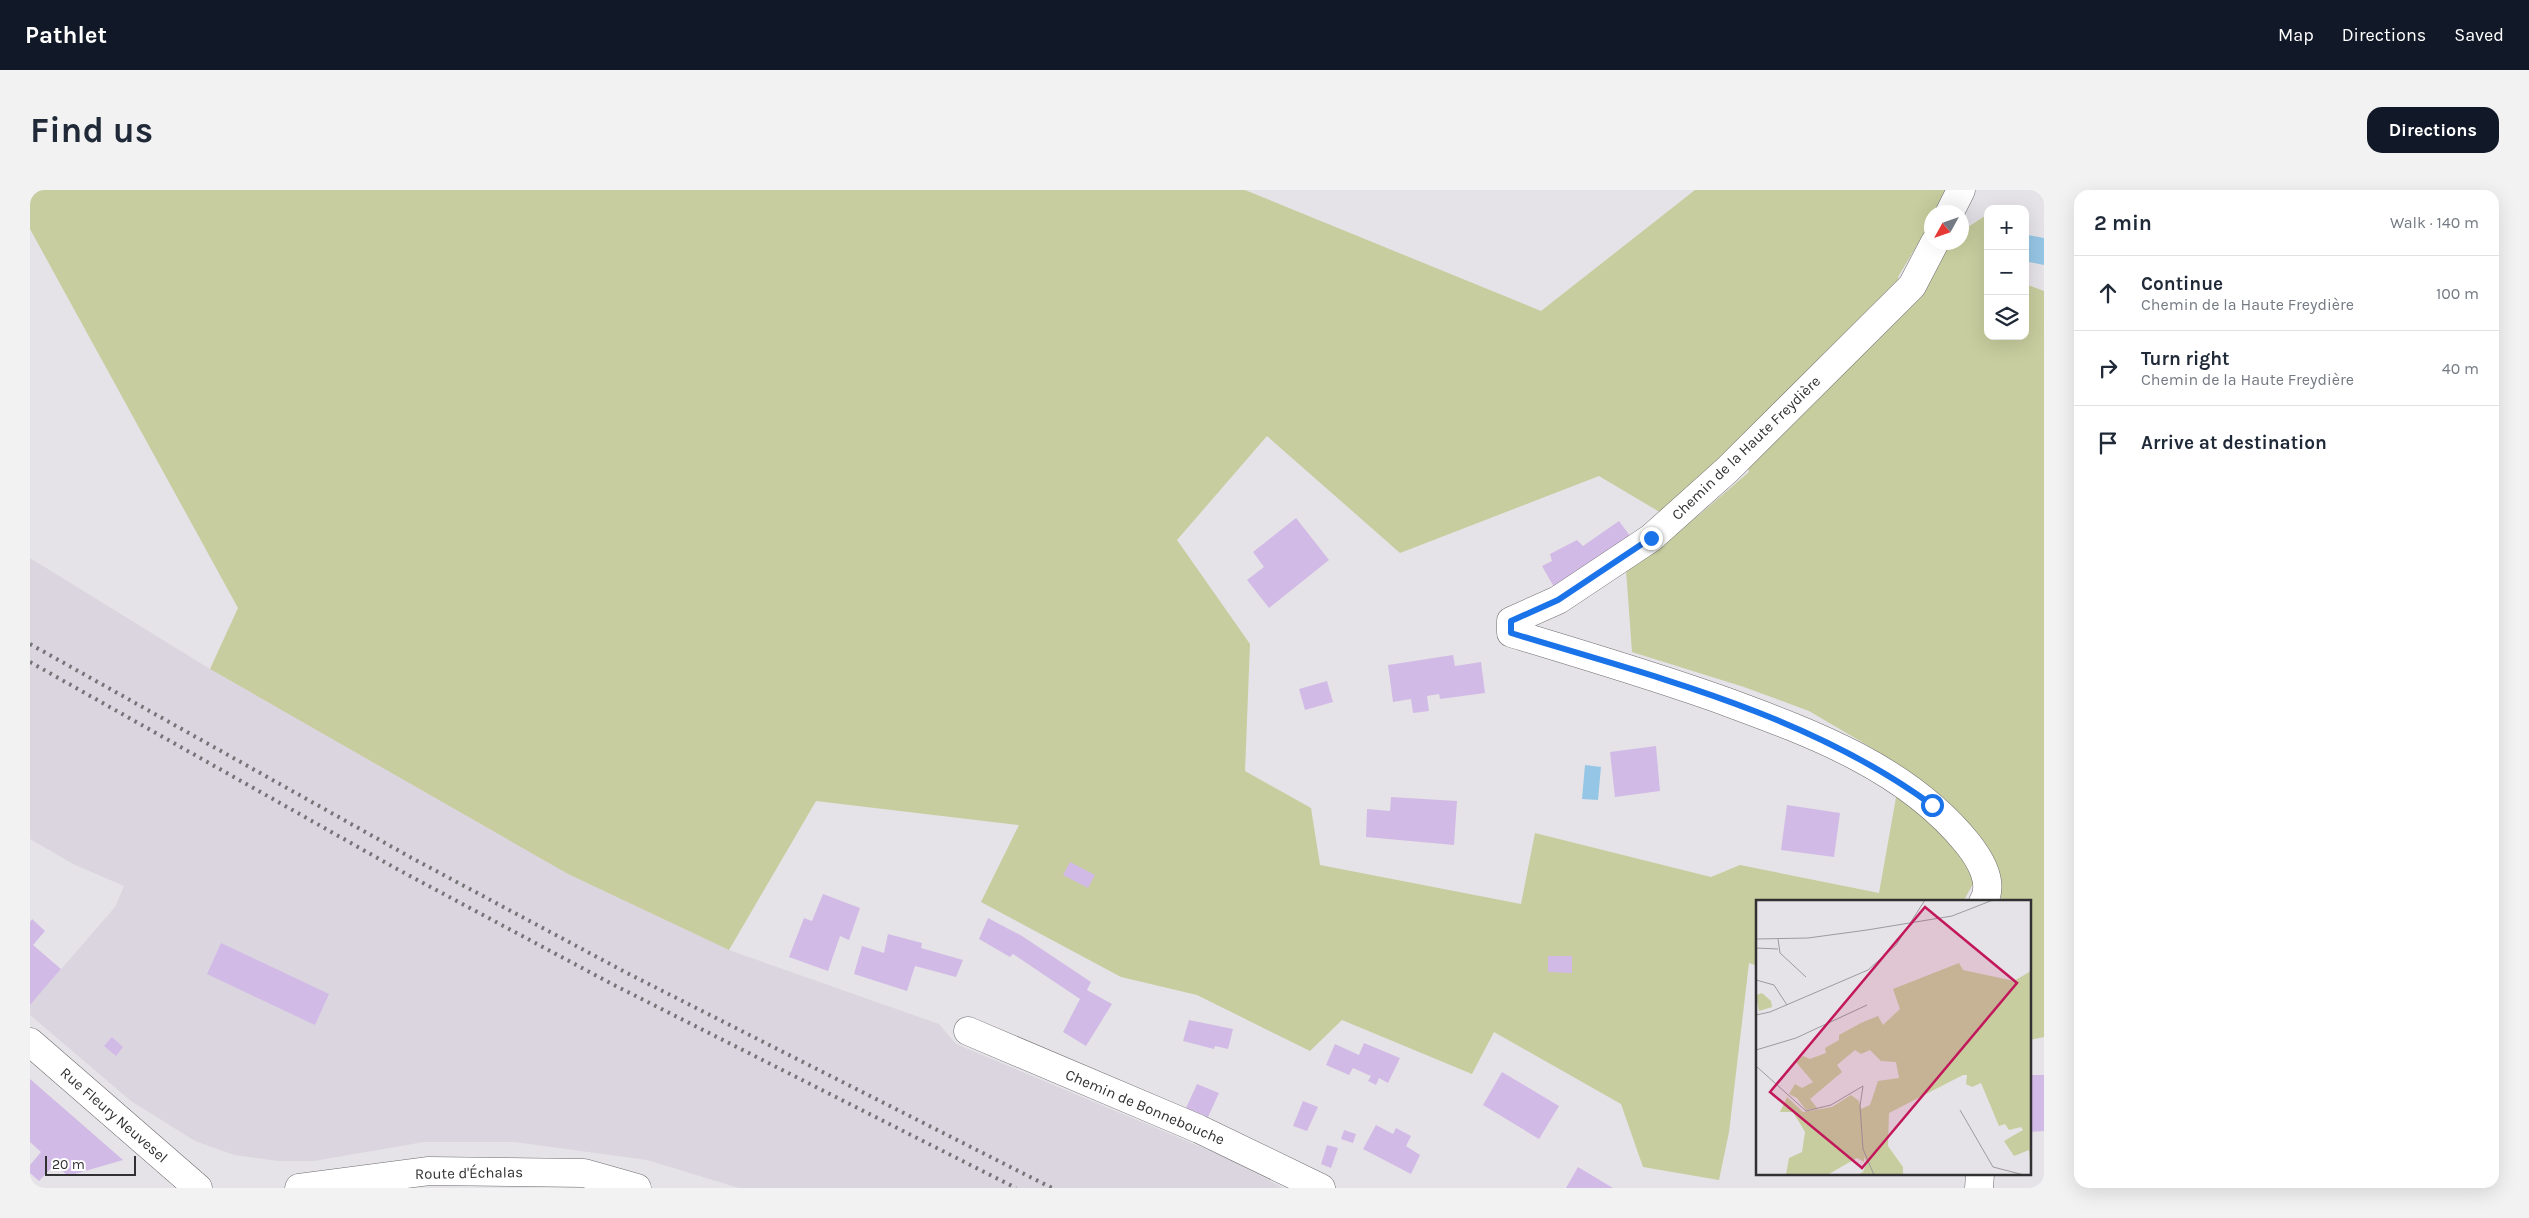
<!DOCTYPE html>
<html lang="en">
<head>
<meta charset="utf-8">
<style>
	body { margin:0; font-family:Karla,sans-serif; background:#f2f2f3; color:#1f2937 }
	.controls { position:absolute; right:15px; top:15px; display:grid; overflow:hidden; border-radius:10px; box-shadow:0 5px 20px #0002 }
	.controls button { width:45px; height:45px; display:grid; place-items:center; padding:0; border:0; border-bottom:1px solid #e0e1e3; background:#fff; color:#1f2937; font:25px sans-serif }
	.compass { position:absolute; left:1894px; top:15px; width:45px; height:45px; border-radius:50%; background:#fff; box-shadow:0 5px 20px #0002; rotate:230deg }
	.scale { position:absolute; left:15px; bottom:12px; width:91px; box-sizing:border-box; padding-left:5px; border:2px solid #313032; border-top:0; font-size:14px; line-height:18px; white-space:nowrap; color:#313032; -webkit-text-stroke:4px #fff; paint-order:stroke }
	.stop { position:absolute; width:15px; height:15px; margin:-11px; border:4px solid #1a73e8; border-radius:50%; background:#fff }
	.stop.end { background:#1a73e8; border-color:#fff; box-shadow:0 1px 5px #0008 }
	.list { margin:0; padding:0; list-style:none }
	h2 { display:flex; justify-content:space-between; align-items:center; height:65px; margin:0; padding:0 20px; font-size:21px }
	h2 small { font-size:16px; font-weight:400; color:#747a83 }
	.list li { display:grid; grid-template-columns:32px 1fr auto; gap:15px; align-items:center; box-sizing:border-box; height:75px; padding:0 20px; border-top:1px solid #e0e1e3 }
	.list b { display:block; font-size:19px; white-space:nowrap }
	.list p { margin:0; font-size:16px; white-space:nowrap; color:#747a83 }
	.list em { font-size:16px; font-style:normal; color:#747a83 }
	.icon { flex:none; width:28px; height:28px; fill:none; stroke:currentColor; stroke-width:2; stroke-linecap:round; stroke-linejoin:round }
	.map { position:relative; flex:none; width:2014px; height:998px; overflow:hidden; border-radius:15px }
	header { display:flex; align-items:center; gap:30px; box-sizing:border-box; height:70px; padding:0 25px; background:#111827; color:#fff }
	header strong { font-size:24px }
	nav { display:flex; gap:28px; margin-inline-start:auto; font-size:18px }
	.intro { display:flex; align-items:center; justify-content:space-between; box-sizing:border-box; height:120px; padding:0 30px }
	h1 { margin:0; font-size:35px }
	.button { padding:12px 22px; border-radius:15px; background:#111827; color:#fff; font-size:18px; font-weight:700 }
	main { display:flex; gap:30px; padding:0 30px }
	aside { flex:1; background:#fff; border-radius:15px; box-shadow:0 5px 20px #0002 }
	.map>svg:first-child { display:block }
	.built { fill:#dbd5e0 }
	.green { fill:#c7cd9e }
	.water { fill:#96c6e5 }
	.building { fill:#d2bae6 }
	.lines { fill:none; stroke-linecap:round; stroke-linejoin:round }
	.minor-casing { stroke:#6d6b6e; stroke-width:29 }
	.tertiary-casing { stroke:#6d6b6e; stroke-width:29 }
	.minor { stroke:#fff; stroke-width:28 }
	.tertiary { stroke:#fff; stroke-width:28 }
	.rail { stroke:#757477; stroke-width:4; stroke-dasharray:2.5 5; stroke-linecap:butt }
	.route { stroke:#1a73e8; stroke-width:6 }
	.labels { text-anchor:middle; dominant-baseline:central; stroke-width:5; stroke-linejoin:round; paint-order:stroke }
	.street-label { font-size:15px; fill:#313032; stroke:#fff }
	.inset-road { fill:none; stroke:#9d9b9f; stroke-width:1 }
	.view { fill:#c2185b; fill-opacity:0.15; stroke:#c2185b; stroke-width:2.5 }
	.inset-edge { fill:none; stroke:#313032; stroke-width:2.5 }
</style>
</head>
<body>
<header>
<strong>Pathlet</strong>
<nav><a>Map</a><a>Directions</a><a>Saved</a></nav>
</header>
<div class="intro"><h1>Find us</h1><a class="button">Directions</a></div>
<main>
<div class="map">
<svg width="2014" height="998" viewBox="0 0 2014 998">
	<rect width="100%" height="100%" fill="#e5e3e7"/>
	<path class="built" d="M0 368 180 479 538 684 699 760 909 834 926 854 1195 967 1253 998H709L617 970 484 952H394L284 971H248L204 965 165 951 101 911 0 825V815L85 717 94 696 45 675 0 649Z"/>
	<path class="green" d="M0 0H1215L1511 121 1665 0H1918L1907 22H1902L1901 32 1868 87 1880 111 1921 53 1932 52V41L1958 24V146H1995V94L2014 101V847L2000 850V712H1972L1965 677 1924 620 1842 558 1779 521 1714 497 1602 462 1596 380 1669 325 1719 282 1710 247 1673 288 1633 324 1569 286 1370 363 1237 246 1147 350 1220 454 1215 581 1281 618 1290 675 1491 714 1505 643 1681 687 1710 675 1849 703 1867 602 1917 647 1938 673 1943 694 1933 712H1728V776L1719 773 1699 942 1689 990 1613 977 1591 914 1464 842 1442 884 1312 830 1280 861 1167 805 1091 787 951 712 989 635 786 611 699 760 538 684 180 479 208 418 0 39Z"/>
	<path class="water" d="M1998 45 2014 48V75L1995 71Z
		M1555 575 1571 577 1568 610 1552 609Z"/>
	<path class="building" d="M1266 328 1299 370 1239 418 1217 390 1234 377 1223 362Z
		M1589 331 1600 346 1524 397 1512 376 1522 371 1520 364 1547 350 1553 356Z
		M1423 465 1425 476 1451 472 1455 503 1410 509 1409 504 1397 506 1399 521 1383 523 1381 509 1363 512 1358 475Z
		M1297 491 1303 512 1275 520 1269 499Z
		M1626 556 1630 601 1585 607 1580 562Z
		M1361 607 1427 611 1424 655 1336 647 1337 619 1360 621Z
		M1757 615 1810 623 1804 667 1751 660Z
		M1040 672 1065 685 1058 698 1033 685Z
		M793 704 830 718 819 750 810 746 798 781 759 767 774 728 782 731Z
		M958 728 992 746 1061 792 1057 800 1082 814 1056 856 1033 842 1050 809 983 764 980 767 949 749Z
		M2 729 15 741 3 755 31 779 0 815V732Z
		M858 744 892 753 891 758 933 770 926 787 885 776 877 801 824 784 832 756 854 763Z
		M191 753 299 804 285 835 177 784Z
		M1518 766H1542V783L1518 782Z
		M1159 830 1203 839 1198 859 1185 856 1184 859 1153 851Z
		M82 847 93 857 86 866 74 856Z
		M1334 853 1370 868 1358 893 1349 888 1346 895 1338 891 1341 886 1323 878 1319 885 1296 875 1305 854 1329 865Z
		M1472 882 1529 916 1509 949 1453 915Z
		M2000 885H2014V941L2000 942Z
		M0 889 46 929 93 970 38 986 25 974 9 991 0 983V975L11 962 0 952Z
		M1167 894 1189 903 1178 927 1156 918Z
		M1273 911 1288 917 1277 941 1263 936Z
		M1346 935 1363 944 1366 938 1381 946 1376 956 1390 965 1381 984 1333 959Z
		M1314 940 1326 944 1323 953 1311 949Z
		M1297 955 1308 958 1301 978 1291 974Z
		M1548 977 1583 998H1536Z"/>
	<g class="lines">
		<defs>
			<path id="minor" d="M1920 22 1931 0
				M1905 52 1882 96 1697 280 1621 348 1528 410 1481 431V443C1553 465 1625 486 1697 512 1784 544 1878 579 1938 654 1949 668 1965 693 1953 712
				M938 841 1169 939 1291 998
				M0 852 168 998
				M1949 998 1950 984"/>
			<path id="tertiary" d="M269 998 399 981 554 983 607 998"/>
		</defs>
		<use href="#minor" class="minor-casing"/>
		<use href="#tertiary" class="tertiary-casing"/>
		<use href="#minor" class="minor"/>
		<use href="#tertiary" class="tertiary"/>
		<path class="rail" d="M0 454 380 667 595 782 1022 998
			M0 472 367 679 582 794 986 998"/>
	</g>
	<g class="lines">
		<path class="route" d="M1621 348 1528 410 1481 431V443C1625 487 1778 524 1902 615"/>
	</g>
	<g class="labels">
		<g class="street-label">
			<text transform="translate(1716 258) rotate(-44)">Chemin de la Haute Freydière</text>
			<text transform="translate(1115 917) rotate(23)">Chemin de Bonnebouche</text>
			<text transform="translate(84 925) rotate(41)">Rue Fleury Neuvesel</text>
			<text transform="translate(439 983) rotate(-1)">Route d'Échalas</text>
		</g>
	</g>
	<g transform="translate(1726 710)">
		<rect width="275" height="275" fill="#e5e3e7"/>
		<path d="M203 63 207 70 258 81 275 71V272L273 250 258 256 248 241 267 230 265 227 253 230 249 224 243 226 225 183 216 187 210 184 211 175H207L133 213 132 246 147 267V275H101L107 272 111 263 108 257V262L101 258 71 275H30L33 258 46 252 49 232 37 212H24L31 197 47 212 76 207 95 195 103 201 105 209 114 205 122 181 143 178 140 162 125 161 114 150 105 154 99 150 81 165 86 172 54 199 62 209 50 210 41 198 33 194 39 184 46 188 57 182 40 162 47 156 54 159 70 153 69 148 83 140V135L105 123 122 116 127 125 144 109 137 89ZM6 93 15 101 16 107 3 111 0 95Z" fill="#c7cd9e"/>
		<path class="inset-road" d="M0 39 52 38 111 30 196 16 237 0M22 39 24 53 50 77M0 48 22 49M0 80 18 85 31 105M0 115 14 112 112 70 140 45 169 0M0 150 40 138 111 105M0 166 50 211 75 205 107 186 104 206 107 249 118 275M204 210 237 267 268 275"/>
		<path class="view" d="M169 7 261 83 106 268 14 192Z"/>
		<rect width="275" height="275" class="inset-edge"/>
	</g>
</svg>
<div class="controls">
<button>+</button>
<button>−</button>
<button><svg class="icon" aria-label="layers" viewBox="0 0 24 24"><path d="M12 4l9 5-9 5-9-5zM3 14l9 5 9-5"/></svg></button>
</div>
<svg class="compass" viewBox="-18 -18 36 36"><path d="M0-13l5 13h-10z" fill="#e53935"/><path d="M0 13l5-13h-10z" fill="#747a83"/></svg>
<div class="scale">20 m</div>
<div class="stop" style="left:1902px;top:615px"></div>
<div class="stop end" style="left:1621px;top:348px"></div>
</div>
<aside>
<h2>2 min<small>Walk · 140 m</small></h2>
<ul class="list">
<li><svg class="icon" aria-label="ahead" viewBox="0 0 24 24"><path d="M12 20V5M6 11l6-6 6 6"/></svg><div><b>Continue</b><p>Chemin de la Haute Freydière</p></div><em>100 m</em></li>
<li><svg class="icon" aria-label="right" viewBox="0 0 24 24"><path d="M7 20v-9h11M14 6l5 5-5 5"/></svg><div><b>Turn right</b><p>Chemin de la Haute Freydière</p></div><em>40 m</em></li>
<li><svg class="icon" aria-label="arrive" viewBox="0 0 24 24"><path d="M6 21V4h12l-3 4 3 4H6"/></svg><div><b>Arrive at destination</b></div></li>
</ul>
</aside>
</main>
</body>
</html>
